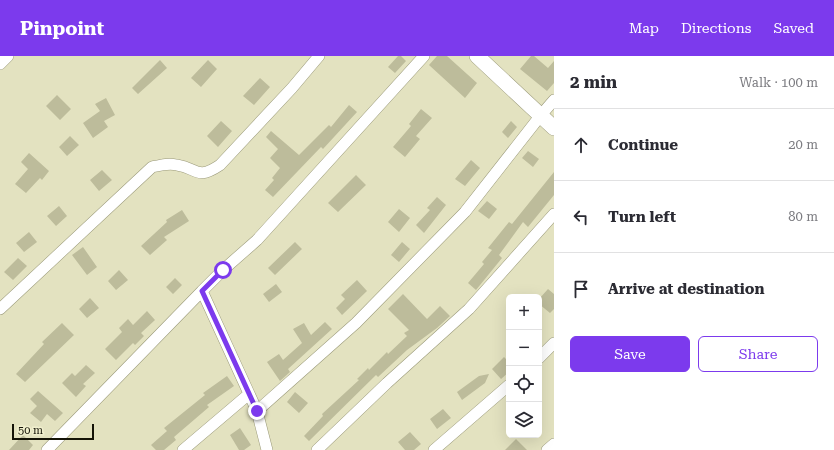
<!DOCTYPE html>
<html lang="en">
<head>
<meta charset="utf-8">
<style>
	body { margin:0; font-family:"Roboto Serif",serif; background:#f7f7f7; color:#2b2b33 }
	.controls { position:absolute; right:12px; bottom:12px; display:grid; overflow:hidden; border-radius:6px; box-shadow:0 4px 16px #0002 }
	.controls button { width:36px; height:36px; display:grid; place-items:center; padding:0; border:0; border-bottom:1px solid #e1e1e2; background:#fff; color:#2b2b33; font:20px sans-serif }
	.scale { position:absolute; left:12px; bottom:10px; width:82px; box-sizing:border-box; padding-left:4px; border:2px solid #141307; border-top:0; font-size:11px; line-height:14px; white-space:nowrap; color:#141307; -webkit-text-stroke:3px #f0efcd; paint-order:stroke }
	.stop { position:absolute; width:12px; height:12px; margin:-9px; border:3px solid #7c3aed; border-radius:50%; background:#fff }
	.stop.end { background:#7c3aed; border-color:#fff; box-shadow:0 1px 4px #0008 }
	.list { margin:0; padding:0; list-style:none }
	h2 { display:flex; justify-content:space-between; align-items:center; height:52px; margin:0; padding:0 16px; font-size:17px }
	h2 small { font-size:13px; font-weight:400; color:#7c7c81 }
	.list li { display:grid; grid-template-columns:26px 1fr auto; gap:12px; align-items:center; box-sizing:border-box; height:72px; padding:0 16px; border-top:1px solid #e1e1e2 }
	.list b { display:block; font-size:15px; white-space:nowrap }
	.list em { font-size:13px; font-style:normal; color:#7c7c81 }
	.actions { display:flex; gap:8px; padding:12px 16px }
	.actions a { flex:1; padding:9px 0; border:1px solid #7c3aed; border-radius:6px; text-align:center; font-size:14px; color:#7c3aed }
	.actions .main { background:#7c3aed; color:#fff }
	.icon { flex:none; width:22px; height:22px; fill:none; stroke:currentColor; stroke-width:2; stroke-linecap:round; stroke-linejoin:round }
	.map { position:relative; flex:none; width:554px; height:394px; overflow:hidden }
	header { display:flex; align-items:center; gap:24px; box-sizing:border-box; height:56px; padding:0 20px; background:#7c3aed; color:#fff }
	header strong { font-size:19px }
	nav { display:flex; gap:22px; margin-inline-start:auto; font-size:14px }
	main { display:flex }
	aside { flex:1; background:#fff }
	.map>svg:first-child { display:block }
	.building { fill:#bdbc9b }
	.lines { fill:none; stroke-linecap:round; stroke-linejoin:round }
	.street-casing { stroke:#9b9a7a; stroke-width:12 }
	.secondary-casing { stroke:#9b9a7a; stroke-width:16 }
	.street { stroke:#fff; stroke-width:11 }
	.secondary { stroke:#fff; stroke-width:15 }
	.route { stroke:#7c3aed; stroke-width:5 }
</style>
</head>
<body>
<header>
<strong>Pinpoint</strong>
<nav><a>Map</a><a>Directions</a><a>Saved</a></nav>
</header>
<main>
<div class="map">
<svg width="554" height="394" viewBox="0 0 554 394">
	<rect width="100%" height="100%" fill="#e3e2c0"/>
	<path class="building" d="M398 0H401L406 5 395 17 388 11Z
		M437 0H447L477 27 465 42 429 9Z
		M531 0H534L548 12 554 5V27L547 35 520 13Z
		M160 4 167 12 138 38 132 32Z
		M208 4 217 13 201 31 191 22Z
		M260 22 270 31 254 49 243 40Z
		M57 39 71 53 60 64 46 50Z
		M106 42 115 59 104 65 108 71 93 82 83 67 100 55 95 48Z
		M349 49 357 56 323 93 321 91 273 141 265 134 274 124 272 122 280 112 270 102 278 93 266 81 271 75 299 99 329 69 331 71Z
		M421 53 432 62 416 80 420 83 405 101 393 91 411 70 409 68Z
		M221 65 232 75 218 91 207 80Z
		M511 65 517 71 508 82 502 76Z
		M70 80 79 89 67 100 59 91Z
		M528 95 539 103 533 111 522 102Z
		M29 97 49 115 42 124 40 122 26 137 15 128 28 113 21 106Z
		M471 104 480 112 465 130 455 123Z
		M102 114 112 124 99 135 90 124Z
		M554 116V139L528 171 523 166 499 199 502 202 476 234 468 227 484 208 482 206 492 194 488 192 509 166 512 168Z
		M356 119 366 129 338 156 328 147Z
		M437 141 446 149 424 177 416 169 430 154 427 152Z
		M487 145 497 153 489 163 478 155Z
		M59 150 67 160 56 170 47 160Z
		M399 153 410 162 399 176 388 166Z
		M182 154 189 165 164 181 167 184 150 199 141 190 167 166 166 164Z
		M29 176 37 186 24 196 16 187Z
		M295 186 302 193 275 219 268 212Z
		M402 186 410 193 399 206 391 199Z
		M83 191 97 211 87 219 72 199Z
		M18 202 27 210 13 224 4 216Z
		M119 214 128 224 116 234 108 225Z
		M175 222 182 229 173 238 166 231Z
		M357 224 367 235 342 259 336 252 345 243 341 239Z
		M276 228 282 236 269 246 263 238Z
		M548 233 554 238V253L550 257 539 248V243Z
		M403 238 427 263 440 250 450 260 437 272 407 294 378 321 376 319 309 385 304 380 323 360 322 358 359 324 357 323 368 312 369 314 387 296 388 298 407 280 404 277 409 274 388 253Z
		M90 242 99 252 87 262 79 253Z
		M147 255 155 264 141 277 144 280 135 289 133 287 116 304 105 293 122 276 119 272 128 263 133 269Z
		M325 266 332 273 288 313 290 316 280 325 267 306 279 298 283 304 302 287 293 273 304 267 311 279Z
		M62 267 74 279 25 326 16 318 44 288 42 286Z
		M504 301 509 306V316L501 323 492 313Z
		M86 309 95 317 83 328 86 330 76 341 62 327 72 317 75 320Z
		M489 318 485 327 462 344 457 336 479 320Z
		M227 320 234 330 207 349 209 351 174 381 176 384 164 394H156L151 389 167 375 164 372 205 339 203 337Z
		M38 335 63 357 55 365 47 358 41 366 30 357 37 350 30 343Z
		M295 336 308 347 299 357 287 346Z
		M443 353 451 362 437 373 430 363Z
		M240 372 251 389 244 394H239L230 379Z
		M410 376 421 388 414 394H405L398 386Z
		M23 379 33 389 29 394H9Z
		M516 383 527 394H505Z"/>
	<g class="lines">
		<defs>
			<path id="street" d="M0 8 8 0
				M0 253 152 111C161 109 168 107 177 109 198 112 196 125 220 109L292 32 319 0
				M539 302 554 287
				M257 355 356 267 465 156 541 59 554 44
				M47 394 202 235
				M183 394 249 338
				M267 394 257 355 202 235 223 214 257 184 424 0
				M317 394 387 327 469 253 554 158
				M434 394 509 329
				M547 394 554 388"/>
			<path id="secondary" d="M477 0 554 72"/>
		</defs>
		<use href="#street" class="street-casing"/>
		<use href="#secondary" class="secondary-casing"/>
		<use href="#street" class="street"/>
		<use href="#secondary" class="secondary"/>
	</g>
	<g class="lines">
		<path class="route" d="M223 214 202 235 257 355"/>
	</g>
</svg>
<div class="controls">
<button>+</button>
<button>−</button>
<button><svg class="icon" aria-label="locate" viewBox="0 0 24 24"><circle cx="12" cy="12" r="6"/><path d="M12 2v4M12 18v4M2 12h4M18 12h4"/></svg></button>
<button><svg class="icon" aria-label="layers" viewBox="0 0 24 24"><path d="M12 4l9 5-9 5-9-5zM3 14l9 5 9-5"/></svg></button>
</div>
<div class="scale">50 m</div>
<div class="stop" style="left:223px;top:214px"></div>
<div class="stop end" style="left:257px;top:355px"></div>
</div>
<aside>
<h2>2 min<small>Walk · 100 m</small></h2>
<ul class="list">
<li><svg class="icon" aria-label="ahead" viewBox="0 0 24 24"><path d="M12 20V5M6 11l6-6 6 6"/></svg><div><b>Continue</b></div><em>20 m</em></li>
<li><svg class="icon" aria-label="left" viewBox="0 0 24 24"><path d="M17 20v-9H6M10 6l-5 5 5 5"/></svg><div><b>Turn left</b></div><em>80 m</em></li>
<li><svg class="icon" aria-label="arrive" viewBox="0 0 24 24"><path d="M6 21V4h12l-3 4 3 4H6"/></svg><div><b>Arrive at destination</b></div></li>
</ul>
<div class="actions"><a class="main">Save</a><a>Share</a></div>
</aside>
</main>
</body>
</html>
